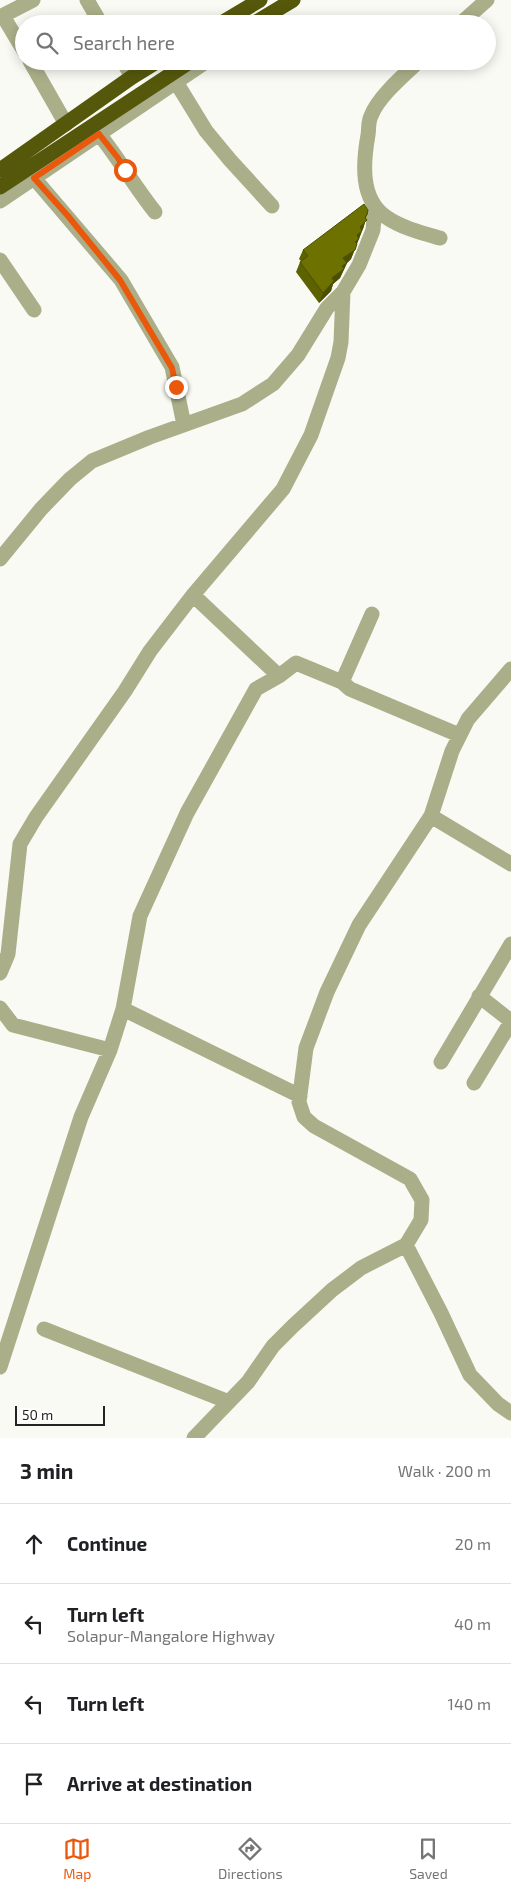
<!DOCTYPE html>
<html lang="en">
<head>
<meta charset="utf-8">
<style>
	body { margin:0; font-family:"Exo 2",sans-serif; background:#f6f6f6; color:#202124 }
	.scale { position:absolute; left:15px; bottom:12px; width:90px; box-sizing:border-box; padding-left:5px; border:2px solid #242523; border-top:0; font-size:14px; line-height:18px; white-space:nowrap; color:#242523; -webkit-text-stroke:4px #fffffe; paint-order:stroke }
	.stop { position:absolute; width:15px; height:15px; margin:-11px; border:4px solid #ea580c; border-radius:50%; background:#fff }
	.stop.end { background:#ea580c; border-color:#fff; box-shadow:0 1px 5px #0008 }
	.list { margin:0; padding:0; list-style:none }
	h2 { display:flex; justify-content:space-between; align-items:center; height:65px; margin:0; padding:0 20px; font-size:21px }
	h2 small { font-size:16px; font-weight:400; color:#757577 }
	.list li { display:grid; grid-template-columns:32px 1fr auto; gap:15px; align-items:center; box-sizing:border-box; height:80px; padding:0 20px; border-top:1px solid #e0e0e0 }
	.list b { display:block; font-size:19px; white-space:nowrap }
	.list p { margin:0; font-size:16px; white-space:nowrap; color:#757577 }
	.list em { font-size:16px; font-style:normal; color:#757577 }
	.icon { flex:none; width:28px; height:28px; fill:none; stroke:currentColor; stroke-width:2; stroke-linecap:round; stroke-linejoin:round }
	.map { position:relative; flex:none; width:511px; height:1438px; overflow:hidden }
	.search { position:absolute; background:#fff; box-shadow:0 2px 12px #0003; left:15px; right:15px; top:15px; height:55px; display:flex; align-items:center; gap:12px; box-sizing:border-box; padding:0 18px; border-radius:28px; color:#757577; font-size:19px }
	.sheet { height:385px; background:#fff }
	nav { display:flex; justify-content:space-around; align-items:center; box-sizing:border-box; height:70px; border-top:1px solid #e0e0e0; background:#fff; font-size:14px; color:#757577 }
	nav a { display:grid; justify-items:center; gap:2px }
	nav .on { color:#ea580c }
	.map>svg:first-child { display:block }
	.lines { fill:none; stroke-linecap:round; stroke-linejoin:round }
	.minor { stroke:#abaf89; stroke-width:15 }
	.highway { stroke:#55580b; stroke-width:15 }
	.wall { fill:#5d6100 }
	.shaded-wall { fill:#4c4f00 }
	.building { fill:#6c7100; stroke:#4c4f00 }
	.route { stroke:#ea580c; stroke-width:6 }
</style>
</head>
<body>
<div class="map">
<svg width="511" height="1438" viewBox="0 0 511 1438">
	<rect width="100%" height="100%" fill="#f9faf4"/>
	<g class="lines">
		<path class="minor" d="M87 0 101 24
			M3 16 24 51
			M0 17 33 0
			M460 24 487 0
			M30 61 66 124
			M123 61 132 77
			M419 61C404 75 378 97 371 116 368 122 369 129 368 135 363 163 360 199 386 217 402 228 422 233 440 238
			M176 82 206 131 230 160 272 206
			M99 134C119 159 135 187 155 212
			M34 178 121 280 172 367 184 425
			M0 201 207 61
			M0 260 34 310
			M0 559 41 509 70 479 92 461 150 437 242 404 273 384 298 355 327 308 343 292 359 265 373 230 375 206
			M193 595 279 676
			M342 682 372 614
			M431 816 511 864
			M0 973 8 954 20 844 36 817 125 691 150 651 193 595 283 489 311 435 338 358 341 342 343 292
			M479 996 511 1021
			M0 1008 13 1025 110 1050
			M123 1009 300 1096
			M441 1062 511 944
			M474 1083 511 1022
			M406 1245 441 1313 470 1375 498 1404 511 1413
			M44 1329 229 1402
			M0 1367 81 1117 110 1050 123 1009 140 916 187 813 256 689 279 676 296 663 342 682 350 689 459 735
			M194 1438 248 1382 273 1346 293 1326 332 1290 361 1268 406 1245 421 1220 422 1200 410 1179 314 1126 304 1117 299 1102 306 1048 327 992 359 925 431 816 452 751 468 719 511 669"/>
		<path class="highway" d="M220 24 260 0
			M253 24 293 0
			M0 170 132 77 158 61
			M0 187 191 61"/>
	</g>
	<path class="wall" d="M366 219 363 229 362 231 351 259 347 263 340 278 333 284 331 291 319 303 296 272 300 262 301 261 299 259 303 250Z"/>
	<path class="shaded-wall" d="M367 215 363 229 360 232 362 231 351 259 347 263 340 278 333 284 331 291 319 303 323 293 343 258 353 245 360 227 365 217Z"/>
	<path class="building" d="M364 204 368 210 367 215 365 217 367 220 360 227 362 231 357 235 359 239 355 242 357 244 355 250 343 258 347 263 342 266 344 269 332 278 334 281 323 293 300 262 308 256 303 250Z"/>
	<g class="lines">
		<path class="route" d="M125 170 118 158 99 134 34 178 68 216 120 280 172 368 176 387"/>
	</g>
</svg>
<div class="scale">50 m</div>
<div class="stop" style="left:125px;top:170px"></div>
<div class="stop end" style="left:176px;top:387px"></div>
<div class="search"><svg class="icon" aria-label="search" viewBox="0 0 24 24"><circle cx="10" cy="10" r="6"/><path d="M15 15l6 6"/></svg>Search here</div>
</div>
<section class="sheet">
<h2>3 min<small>Walk · 200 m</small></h2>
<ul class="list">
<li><svg class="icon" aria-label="ahead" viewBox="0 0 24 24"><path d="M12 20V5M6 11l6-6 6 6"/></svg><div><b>Continue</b></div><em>20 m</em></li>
<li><svg class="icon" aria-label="left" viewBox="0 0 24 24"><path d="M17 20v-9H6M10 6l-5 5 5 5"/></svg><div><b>Turn left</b><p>Solapur-Mangalore Highway</p></div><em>40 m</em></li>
<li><svg class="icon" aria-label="left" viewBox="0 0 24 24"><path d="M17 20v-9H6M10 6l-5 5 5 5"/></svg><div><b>Turn left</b></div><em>140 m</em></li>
<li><svg class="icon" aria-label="arrive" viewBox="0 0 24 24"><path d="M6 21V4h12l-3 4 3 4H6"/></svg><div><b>Arrive at destination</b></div></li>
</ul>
</section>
<nav>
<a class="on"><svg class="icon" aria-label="map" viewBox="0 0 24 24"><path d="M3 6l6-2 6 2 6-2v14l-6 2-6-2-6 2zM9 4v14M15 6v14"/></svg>Map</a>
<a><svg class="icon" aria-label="directions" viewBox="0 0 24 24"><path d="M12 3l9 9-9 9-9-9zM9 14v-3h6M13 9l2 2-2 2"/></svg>Directions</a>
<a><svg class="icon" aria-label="saved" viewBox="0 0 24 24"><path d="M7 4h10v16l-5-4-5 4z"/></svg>Saved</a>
</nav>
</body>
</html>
